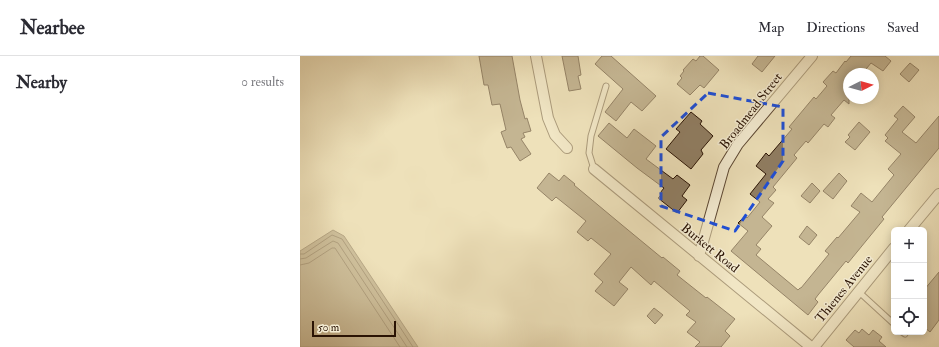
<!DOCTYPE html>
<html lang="en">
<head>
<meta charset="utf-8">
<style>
	body { margin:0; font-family:"IM FELL Double Pica",serif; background:#f2f2f3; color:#2b2b33 }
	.controls { position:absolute; right:12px; bottom:12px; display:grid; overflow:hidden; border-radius:6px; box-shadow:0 2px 10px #0003 }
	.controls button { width:36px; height:36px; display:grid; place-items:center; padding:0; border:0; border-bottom:1px solid #e1e1e2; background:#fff; color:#2b2b33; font:20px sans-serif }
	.compass { position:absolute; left:543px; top:12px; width:36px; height:36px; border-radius:50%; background:#fff; box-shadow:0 2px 10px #0003; rotate:84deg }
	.scale { position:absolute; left:12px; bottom:10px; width:84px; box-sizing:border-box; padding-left:4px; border:2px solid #2a1304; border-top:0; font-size:11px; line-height:14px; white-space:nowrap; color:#2a1304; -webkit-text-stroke:3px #f4ecd2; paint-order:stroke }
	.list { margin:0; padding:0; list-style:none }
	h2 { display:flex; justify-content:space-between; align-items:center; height:52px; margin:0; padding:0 16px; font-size:17px }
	h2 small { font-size:13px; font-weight:400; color:#7c7c81 }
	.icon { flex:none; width:22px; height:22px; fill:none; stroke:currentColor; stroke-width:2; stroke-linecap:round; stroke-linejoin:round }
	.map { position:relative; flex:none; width:639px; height:291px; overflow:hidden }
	header { display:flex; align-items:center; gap:24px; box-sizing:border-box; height:56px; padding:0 20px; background:#fff; border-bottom:1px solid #e1e1e2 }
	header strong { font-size:19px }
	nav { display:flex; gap:22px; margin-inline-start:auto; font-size:14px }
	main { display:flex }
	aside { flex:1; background:#fff }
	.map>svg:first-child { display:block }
	.water { fill:#ab9b7c; stroke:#77654c }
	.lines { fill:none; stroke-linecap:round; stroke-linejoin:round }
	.shore { stroke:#6a5740; stroke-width:1 }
	.building { fill:#907e63; stroke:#2a1304 }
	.service-casing { stroke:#5b4632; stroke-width:7 }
	.minor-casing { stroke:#5b4632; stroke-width:12 }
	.service { stroke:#f4ecd2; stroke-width:5 }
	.minor { stroke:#f4ecd2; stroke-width:10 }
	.marked { fill:none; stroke:#1d4ed8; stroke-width:3; stroke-dasharray:8 5; stroke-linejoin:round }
	.labels { text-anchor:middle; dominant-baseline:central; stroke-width:3; stroke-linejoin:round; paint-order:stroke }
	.street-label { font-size:13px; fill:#2a1304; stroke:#f4ecd2 }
</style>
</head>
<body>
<header>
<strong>Nearbee</strong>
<nav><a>Map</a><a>Directions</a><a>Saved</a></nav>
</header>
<main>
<aside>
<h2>Nearby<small>0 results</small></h2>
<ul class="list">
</ul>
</aside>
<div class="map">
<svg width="639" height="291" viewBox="0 0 639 291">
	<rect width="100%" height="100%" fill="#eee1ba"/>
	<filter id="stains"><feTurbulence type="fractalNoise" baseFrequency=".005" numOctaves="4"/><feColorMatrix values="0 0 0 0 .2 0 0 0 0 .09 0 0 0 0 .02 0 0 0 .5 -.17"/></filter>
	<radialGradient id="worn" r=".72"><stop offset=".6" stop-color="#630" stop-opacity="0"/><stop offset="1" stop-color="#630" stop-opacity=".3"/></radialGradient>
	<path class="water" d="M33 174 44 180 118 291H0V195Z"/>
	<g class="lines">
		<path class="shore" d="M0 198H4L32 179 42 183 113 291
			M0 203 6 202 33 185 38 187 107 291
			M0 209 9 207 32 192H35L100 291"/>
	</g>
	<path class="building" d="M179 0H212L220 44 225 63 227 62 231 75 223 77 225 81 221 83 231 98 220 105 211 91 207 92 201 76 206 74 200 48 192 49 188 29H184Z
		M262 0H278L281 19 278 20 281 33 269 35Z
		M302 0H311L356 40 342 55 331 46 316 65 305 56 323 33 295 8Z
		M400 0H403L419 14 404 32 400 29 390 39 377 28 382 22 380 20 384 15 383 14 393 3 396 5Z
		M458 0H475L462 16 452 8Z
		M551 0H585L591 5 583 15 571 7 562 18H549V48L544 44 531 59 535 62 528 71 524 68 508 87 506 85 494 99 497 102 473 131 476 134 468 143 474 147 462 161 472 170 456 189 461 193 456 199 498 234 500 232H501L529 198 525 195 537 181 538 182 560 156 551 150 561 137 572 146 594 119 588 113 601 98 585 85 588 82 585 79 598 63 594 60 603 50 615 61 602 76 616 87 639 60V92L582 161 584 163 548 207 546 205 518 239 515 243 518 246 508 259 431 195 448 175 438 167 445 160 447 162 460 146 450 138 466 118 456 110 466 97 469 100 492 73 489 71 514 41 516 43 527 30 523 26 533 15 536 17 545 5 546 6Z
		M610 7 619 14 609 26 600 18Z
		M391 56 402 65 400 68 413 80 401 94 403 98 391 113 366 93 380 76 376 73Z
		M559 66 570 76 555 94 545 86 550 81 548 79Z
		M309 67 327 82 334 73 356 90 346 103 373 123 377 119 390 129 382 140 387 144 377 157 358 142 361 139 360 137 364 132 337 112 298 80Z
		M249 117 259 125 264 119 275 128 274 129 322 169 362 202 363 201 380 215 377 219 406 242 407 241 435 263 425 275 430 280 421 291H395L400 286 387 276 396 266 386 259 390 255 354 225 351 229 331 211 319 226 328 233 314 250 295 235 303 226 294 218 311 198 291 182 288 185 277 176 286 165 256 141 252 145 237 132Z
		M539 117 547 125 533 143 523 135Z
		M512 127 520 135 510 147 501 140Z
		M507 170 517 179 509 189 499 181Z
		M639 216V264L630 276 624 271V234Z
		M354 252 363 259 355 268 347 260Z
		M562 273 569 279 573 274 582 281 579 285 586 291H554L546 284 555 274 559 277Z"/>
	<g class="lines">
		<defs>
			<path id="service" d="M294 113 289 97 291 80 306 30
				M558 235 594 268
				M602 276 605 278"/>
			<path id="minor" d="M236 0 248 62 255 79 267 92
				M294 113 511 291
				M609 174 639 138
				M399 200 424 111 438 88 512 0
				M514 291 594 192"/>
		</defs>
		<use href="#service" class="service-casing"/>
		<use href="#minor" class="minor-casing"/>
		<use href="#service" class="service"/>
		<use href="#minor" class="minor"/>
	</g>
	<path d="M0 0H639V291H0ZM408 37 483 51V105L435 175 361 150V81Z" fill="#eee1ba" fill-opacity=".55" fill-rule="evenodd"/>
	<path class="marked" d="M408 37 483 51V105L435 175 361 150V81Z"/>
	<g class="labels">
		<g class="street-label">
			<text transform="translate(451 55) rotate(-52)">Broadmead Street</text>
			<text transform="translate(410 192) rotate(39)">Burkett Road</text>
			<text transform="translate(544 233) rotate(-51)">Thienes Avenue</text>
		</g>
	</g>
	<rect width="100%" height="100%" filter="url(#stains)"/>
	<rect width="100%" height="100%" fill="url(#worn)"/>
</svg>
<div class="controls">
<button>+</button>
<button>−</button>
<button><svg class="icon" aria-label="locate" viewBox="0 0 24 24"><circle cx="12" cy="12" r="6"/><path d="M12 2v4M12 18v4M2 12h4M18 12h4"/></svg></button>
</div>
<svg class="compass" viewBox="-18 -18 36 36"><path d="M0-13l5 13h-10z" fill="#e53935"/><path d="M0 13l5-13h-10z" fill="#7c7c81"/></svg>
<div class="scale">50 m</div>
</div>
</main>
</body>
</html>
